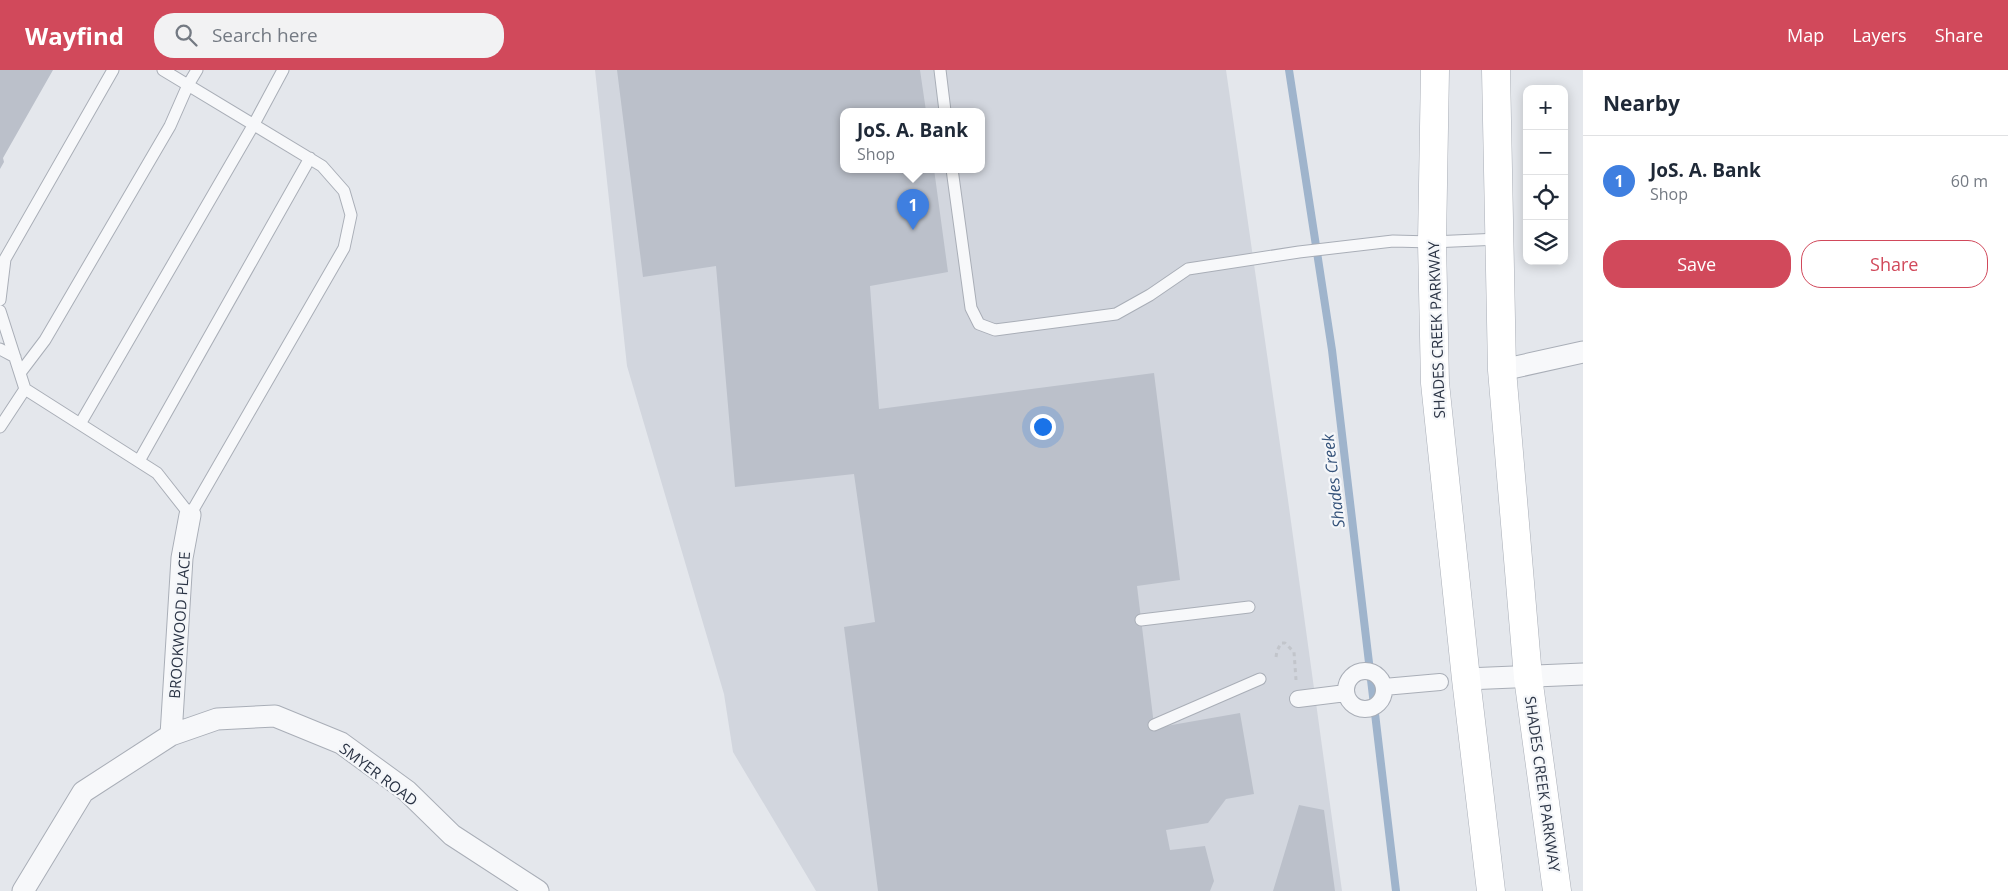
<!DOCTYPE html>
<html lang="en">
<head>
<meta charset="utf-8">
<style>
	body { margin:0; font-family:"Open Sans",sans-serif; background:#f2f2f3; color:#1f2937 }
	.controls { position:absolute; right:15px; top:15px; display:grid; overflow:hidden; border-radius:10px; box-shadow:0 2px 12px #0003 }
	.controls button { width:45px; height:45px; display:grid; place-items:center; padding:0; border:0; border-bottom:1px solid #e0e1e3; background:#fff; color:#1f2937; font:25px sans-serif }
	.you { position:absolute; left:1042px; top:356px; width:18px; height:18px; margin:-12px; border:4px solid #fff; border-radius:50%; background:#1a73e8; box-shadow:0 0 0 8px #1a73e833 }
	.badge { display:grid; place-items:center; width:32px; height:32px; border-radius:50%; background:#d1495b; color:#fff; font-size:16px; font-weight:700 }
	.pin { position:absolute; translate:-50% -41px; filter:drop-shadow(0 1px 2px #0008) }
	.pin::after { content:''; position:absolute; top:26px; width:18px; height:15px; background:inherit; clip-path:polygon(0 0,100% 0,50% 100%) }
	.popup { position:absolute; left:840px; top:38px; width:145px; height:65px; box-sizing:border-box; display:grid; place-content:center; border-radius:10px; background:#fff; filter:drop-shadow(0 1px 4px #0005); font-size:16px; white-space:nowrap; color:#747a83 }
	.popup b { font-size:19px; color:#1f2937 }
	.popup::after { content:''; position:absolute; left:50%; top:100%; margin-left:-10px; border:10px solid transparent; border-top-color:#fff }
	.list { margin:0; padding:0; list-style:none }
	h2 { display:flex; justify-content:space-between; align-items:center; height:65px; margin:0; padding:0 20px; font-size:21px }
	h2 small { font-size:16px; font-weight:400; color:#747a83 }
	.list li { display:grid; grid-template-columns:32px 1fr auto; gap:15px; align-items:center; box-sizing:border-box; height:90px; padding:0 20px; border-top:1px solid #e0e1e3 }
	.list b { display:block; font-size:19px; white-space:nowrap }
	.list p { margin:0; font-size:16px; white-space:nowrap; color:#747a83 }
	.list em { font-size:16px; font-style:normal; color:#747a83 }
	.actions { display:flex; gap:10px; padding:15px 20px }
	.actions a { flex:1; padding:11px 0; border:1px solid #d1495b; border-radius:20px; text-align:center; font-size:18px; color:#d1495b }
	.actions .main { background:#d1495b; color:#fff }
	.icon { flex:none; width:28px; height:28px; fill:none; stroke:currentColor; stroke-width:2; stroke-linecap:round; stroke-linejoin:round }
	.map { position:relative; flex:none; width:1583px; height:821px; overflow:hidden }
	header { display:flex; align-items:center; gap:30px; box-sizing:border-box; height:70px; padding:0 25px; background:#d1495b; color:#fff }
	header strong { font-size:24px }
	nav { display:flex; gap:28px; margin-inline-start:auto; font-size:18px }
	.search { width:350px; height:45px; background:#f2f2f3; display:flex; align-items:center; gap:12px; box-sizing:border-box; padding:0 18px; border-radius:20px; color:#747a83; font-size:19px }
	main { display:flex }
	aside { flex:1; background:#fff }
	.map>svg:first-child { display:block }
	.built { fill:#d2d6de; fill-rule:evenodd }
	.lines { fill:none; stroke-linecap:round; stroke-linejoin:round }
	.stream { stroke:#9fb4cc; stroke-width:8 }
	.building { fill:#bbc0ca }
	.service-casing { stroke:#a9aeb7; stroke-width:13 }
	.pedestrian-casing { stroke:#a9aeb7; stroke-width:18 }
	.minor-casing { stroke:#a9aeb7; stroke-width:23 }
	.secondary-casing { stroke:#a9aeb7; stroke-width:29 }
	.path { stroke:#c2c5cb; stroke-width:3; stroke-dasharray:4 4; stroke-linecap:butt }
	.service { stroke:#f7f8fa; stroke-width:11 }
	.pedestrian { stroke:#f7f8fa; stroke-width:16 }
	.minor { stroke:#f7f8fa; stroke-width:21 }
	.secondary { stroke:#fff; stroke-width:28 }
	.labels { text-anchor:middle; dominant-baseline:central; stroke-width:4.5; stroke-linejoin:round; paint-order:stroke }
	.street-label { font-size:15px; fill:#2b3445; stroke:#f4f6f9 }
	.water-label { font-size:16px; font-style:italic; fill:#34527a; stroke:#f4f6f9 }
</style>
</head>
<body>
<header>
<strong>Wayfind</strong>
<div class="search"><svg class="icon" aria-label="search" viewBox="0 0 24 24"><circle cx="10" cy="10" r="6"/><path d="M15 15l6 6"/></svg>Search here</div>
<nav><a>Map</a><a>Layers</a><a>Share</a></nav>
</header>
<main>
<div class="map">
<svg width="1583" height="821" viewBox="0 0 1583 821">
	<rect width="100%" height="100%" fill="#e4e7ec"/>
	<path class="built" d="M595 0H1226L1288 430 1342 821H816L733 682 724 624 627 296ZM844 41H982V99H844Z"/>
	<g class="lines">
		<path class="stream" d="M1289 0 1332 280 1396 821"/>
	</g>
	<path class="building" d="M0 0H53L3 88 4 92 0 99Z
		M617 0H920L926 41H844V99H934L948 202 870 216 879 339 1154 303 1180 510 1137 516 1154 655 1149 659 1240 643 1254 724 1226 729 1208 753 1166 760 1170 780 1205 776 1214 811 1210 821H878L844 557 875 552 854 404 735 417 716 196 643 207Z
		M1299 735 1324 740 1335 821H1273Z"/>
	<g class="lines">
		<defs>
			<path id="service" d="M940 0 945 41
				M952 99 971 238 979 254 995 260 1116 244 1150 225 1188 199 1299 182 1393 171 1432 172 1499 169
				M0 230 5 189 113 0
				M0 241 25 319 157 403 190 445 344 178 351 145 344 121 322 96 163 0
				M0 279 15 287
				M20 303 45 270 170 56 188 15 197 0
				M80 354 254 54 283 0
				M0 357 25 319
				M139 391 310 88
				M1141 550 1249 537
				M1154 655 1260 609"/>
			<path id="pedestrian" d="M1346 620a19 19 0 1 1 38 0a19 19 0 1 1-38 0Z
				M1384 617 1440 612
				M1298 629 1346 623"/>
			<path id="minor" d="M1502 300 1583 282
				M1466 609 1583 604
				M171 665 182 488 190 445
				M23 821 83 722 171 665 217 649 275 646 341 673 407 721 452 765 538 821"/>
			<path id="secondary" d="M1435 0 1432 172 1435 313 1466 609 1491 821
				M1496 0 1502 300 1528 607 1557 821"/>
		</defs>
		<use href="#service" class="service-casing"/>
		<use href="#pedestrian" class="pedestrian-casing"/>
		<use href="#minor" class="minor-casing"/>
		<use href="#secondary" class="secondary-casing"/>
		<path class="path" d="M1276 587 1277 581 1281 573H1285L1294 582 1296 610"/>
		<use href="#service" class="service"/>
		<use href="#pedestrian" class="pedestrian"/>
		<use href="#minor" class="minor"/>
		<use href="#secondary" class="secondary"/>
	</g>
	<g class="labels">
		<g class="street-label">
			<text transform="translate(1436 260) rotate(-92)">SHADES CREEK PARKWAY</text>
			<text transform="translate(179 555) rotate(-86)">BROOKWOOD PLACE</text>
			<text transform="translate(379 704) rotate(37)">SMYER ROAD</text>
			<text transform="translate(1543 714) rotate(82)">SHADES CREEK PARKWAY</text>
		</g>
		<g class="water-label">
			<text transform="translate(1333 411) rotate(-97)">Shades Creek</text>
		</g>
	</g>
</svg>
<div class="controls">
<button>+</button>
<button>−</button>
<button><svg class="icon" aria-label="locate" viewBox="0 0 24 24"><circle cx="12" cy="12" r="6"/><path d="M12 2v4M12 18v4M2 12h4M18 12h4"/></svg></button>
<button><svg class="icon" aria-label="layers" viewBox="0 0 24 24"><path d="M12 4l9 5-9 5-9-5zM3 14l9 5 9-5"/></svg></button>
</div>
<div class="you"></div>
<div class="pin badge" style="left:913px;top:160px;background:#3f7fe0">1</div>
<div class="popup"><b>JoS. A. Bank</b>Shop</div>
</div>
<aside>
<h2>Nearby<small></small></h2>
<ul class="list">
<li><span class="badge" style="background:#3f7fe0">1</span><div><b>JoS. A. Bank</b><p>Shop</p></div><em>60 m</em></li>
</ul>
<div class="actions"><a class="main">Save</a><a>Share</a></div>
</aside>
</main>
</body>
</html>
